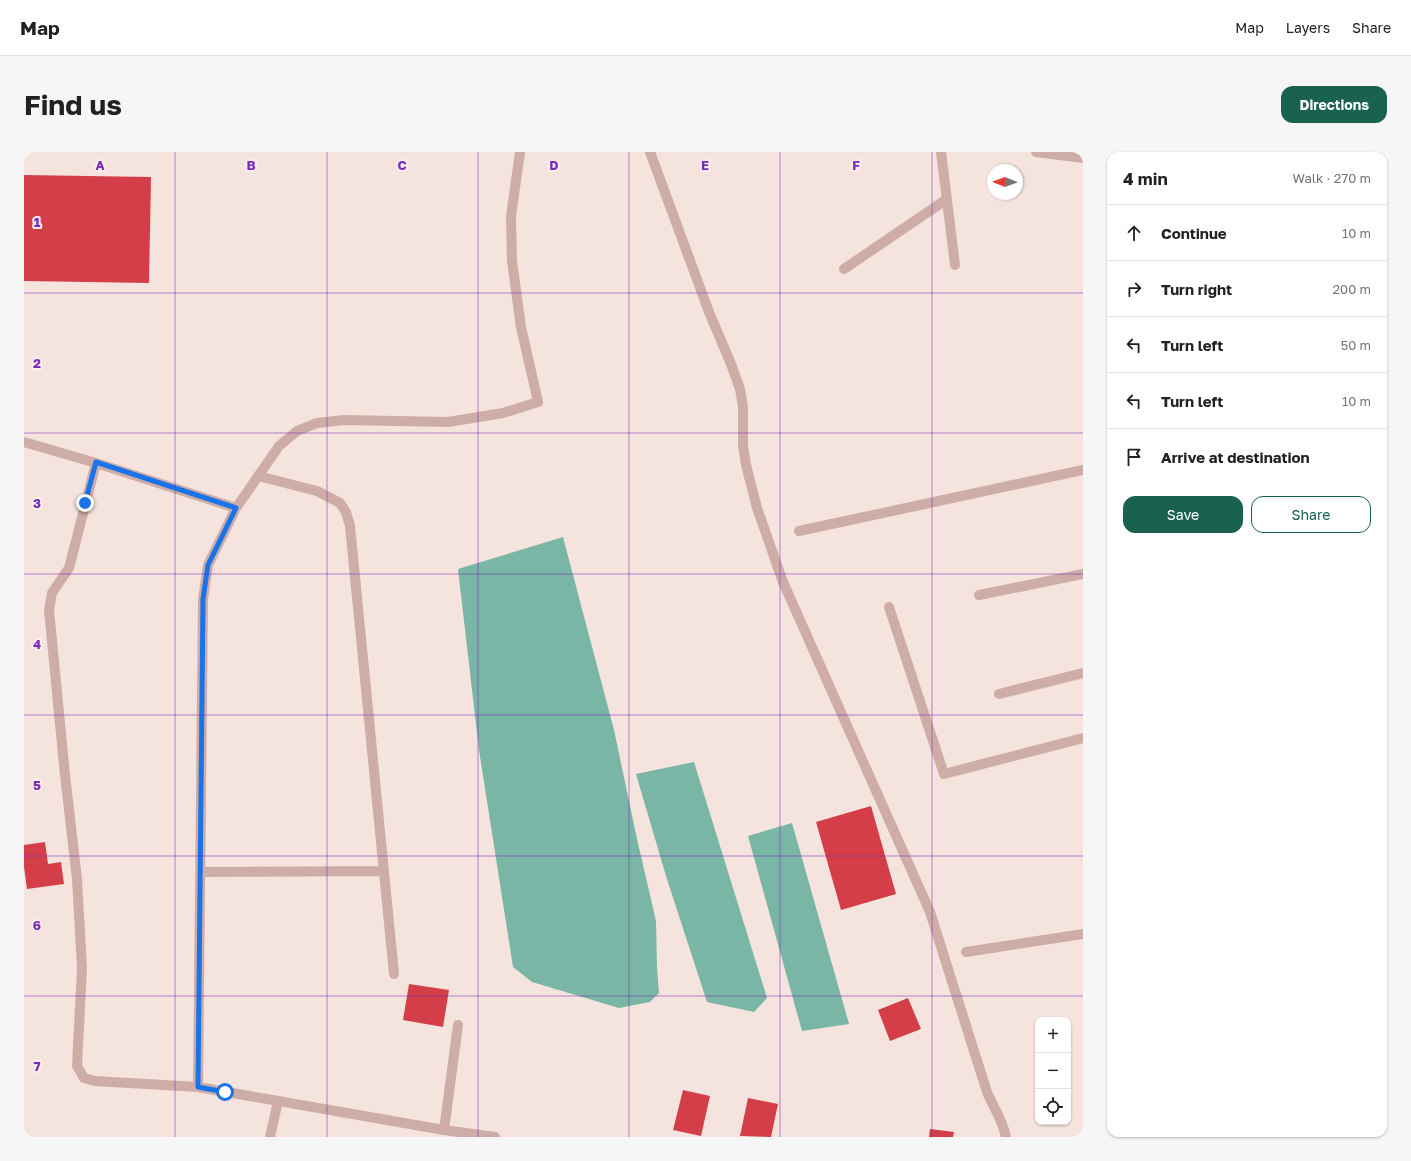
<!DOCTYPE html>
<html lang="en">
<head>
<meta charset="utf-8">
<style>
	body { margin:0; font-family:"Golos Text",sans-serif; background:#f6f6f6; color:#202124 }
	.controls { position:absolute; right:12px; bottom:12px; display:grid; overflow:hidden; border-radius:8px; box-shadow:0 1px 3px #0004 }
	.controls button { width:36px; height:36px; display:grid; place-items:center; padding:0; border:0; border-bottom:1px solid #e0e0e0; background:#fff; color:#202124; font:20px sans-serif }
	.compass { position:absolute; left:963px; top:12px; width:36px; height:36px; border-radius:50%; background:#fff; box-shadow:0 1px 3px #0004; rotate:271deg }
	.stop { position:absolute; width:12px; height:12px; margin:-9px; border:3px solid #1a73e8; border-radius:50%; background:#fff }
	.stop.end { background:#1a73e8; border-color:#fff; box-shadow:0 1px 4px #0008 }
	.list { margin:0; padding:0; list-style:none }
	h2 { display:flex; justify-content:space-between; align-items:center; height:52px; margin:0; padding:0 16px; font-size:17px }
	h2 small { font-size:13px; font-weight:400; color:#757577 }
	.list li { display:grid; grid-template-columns:26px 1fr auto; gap:12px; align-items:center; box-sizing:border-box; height:56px; padding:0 16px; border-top:1px solid #e0e0e0 }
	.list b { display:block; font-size:15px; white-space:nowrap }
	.list em { font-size:13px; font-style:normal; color:#757577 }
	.actions { display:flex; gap:8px; padding:12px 16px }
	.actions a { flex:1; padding:9px 0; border:1px solid #196250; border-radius:12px; text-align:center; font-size:14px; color:#196250 }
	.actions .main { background:#196250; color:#fff }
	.icon { flex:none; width:22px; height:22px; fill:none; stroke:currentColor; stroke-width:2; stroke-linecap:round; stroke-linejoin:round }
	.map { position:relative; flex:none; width:1059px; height:985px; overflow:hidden; border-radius:12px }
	header { display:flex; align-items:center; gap:24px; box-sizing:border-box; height:56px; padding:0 20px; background:#fff; border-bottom:1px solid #e0e0e0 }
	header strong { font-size:19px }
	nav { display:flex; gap:22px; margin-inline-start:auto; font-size:14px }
	.intro { display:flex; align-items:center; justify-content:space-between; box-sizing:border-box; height:96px; padding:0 24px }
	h1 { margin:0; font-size:28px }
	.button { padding:10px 18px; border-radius:12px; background:#196250; color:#fff; font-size:14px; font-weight:700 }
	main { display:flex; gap:24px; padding:0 24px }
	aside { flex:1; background:#fff; border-radius:12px; box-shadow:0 1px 3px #0004 }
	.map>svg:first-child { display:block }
	.water { fill:#79b6a5 }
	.building { fill:#d33e48 }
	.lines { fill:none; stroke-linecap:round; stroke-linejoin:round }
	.lane { stroke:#cfada7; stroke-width:10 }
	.street { stroke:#cfada7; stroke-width:10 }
	.route { stroke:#1a73e8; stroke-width:5 }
	.grid { fill:none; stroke:#7b2cbf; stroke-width:1; stroke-opacity:0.55 }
	.grid-label { font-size:13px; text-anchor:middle; font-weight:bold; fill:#7b2cbf; stroke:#fcefeb; stroke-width:4; stroke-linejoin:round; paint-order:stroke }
</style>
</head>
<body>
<header>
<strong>Map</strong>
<nav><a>Map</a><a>Layers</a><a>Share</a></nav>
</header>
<div class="intro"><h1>Find us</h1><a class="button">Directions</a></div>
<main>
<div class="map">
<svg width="1059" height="985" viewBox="0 0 1059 985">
	<rect width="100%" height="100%" fill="#f5e3dd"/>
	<path class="water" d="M539 385 590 578 613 687 632 769 633 815 635 841 626 850 595 856 508 830 489 815 455 598 434 417Z
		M670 610 743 846 730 860 683 850 642 724 612 622Z
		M768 671 825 872 778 879 724 684Z"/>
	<path class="building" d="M0 23 127 25 125 131 0 129Z
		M847 654 872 742 817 758 792 670Z
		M21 690 24 712 37 710 40 732 3 737 0 715V693Z
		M385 832 425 838 419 875 379 868Z
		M884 846 897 877 866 889 854 858Z
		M659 938 686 944 677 984 649 978Z
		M724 946 754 952 747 985 716 984Z
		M906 977 930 980 929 985H905Z"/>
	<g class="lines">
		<path class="lane" d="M246 985 254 949"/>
		<path class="street" d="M626 0 685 160 707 212 716 237 719 255V293L722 313 733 356 759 430 906 760 963 940C970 957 978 966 982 985
			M917 0 931 113
			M1012 0 1059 6
			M820 117 923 47
			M0 290 72 311 212 356
			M72 311 45 416 28 441 25 458 41 623 53 727 58 816 53 914 60 926 71 929 174 935 420 978 471 985
			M234 324 293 339 316 351 322 360 326 374 370 822
			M775 379 1059 318
			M955 443 1059 422
			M865 455 920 622 1059 586
			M975 542 1059 521
			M177 720 360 719
			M942 800 1059 782
			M174 935 179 447 184 413 212 356 255 294 273 279 293 271 320 268 424 270 479 261 514 250 497 175 488 109 487 64 496 0
			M420 978 434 873"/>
	</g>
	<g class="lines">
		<path class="route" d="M61 351 72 310 212 356 184 413 179 447 174 935 201 940"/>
	</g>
	<path class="grid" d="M151 0V985M303 0V985M454 0V985M605 0V985M756 0V985M908 0V985M0 141H1059M0 281H1059M0 422H1059M0 563H1059M0 704H1059M0 844H1059"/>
	<g class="grid-label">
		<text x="76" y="18">A</text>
		<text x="227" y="18">B</text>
		<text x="378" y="18">C</text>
		<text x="530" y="18">D</text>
		<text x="681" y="18">E</text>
		<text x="832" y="18">F</text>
		<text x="13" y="75">1</text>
		<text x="13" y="216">2</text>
		<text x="13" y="356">3</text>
		<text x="13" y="497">4</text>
		<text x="13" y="638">5</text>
		<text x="13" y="778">6</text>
		<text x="13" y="919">7</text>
	</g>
</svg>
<div class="controls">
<button>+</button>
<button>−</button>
<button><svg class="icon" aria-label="locate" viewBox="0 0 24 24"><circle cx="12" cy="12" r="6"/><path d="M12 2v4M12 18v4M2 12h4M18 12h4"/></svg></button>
</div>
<svg class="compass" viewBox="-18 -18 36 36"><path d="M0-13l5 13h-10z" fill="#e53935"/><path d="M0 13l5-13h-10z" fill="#757577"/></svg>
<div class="stop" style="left:201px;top:940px"></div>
<div class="stop end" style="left:61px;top:351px"></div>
</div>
<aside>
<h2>4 min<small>Walk · 270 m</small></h2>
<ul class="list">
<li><svg class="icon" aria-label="ahead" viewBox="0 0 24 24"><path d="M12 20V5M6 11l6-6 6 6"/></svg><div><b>Continue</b></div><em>10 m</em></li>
<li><svg class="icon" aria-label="right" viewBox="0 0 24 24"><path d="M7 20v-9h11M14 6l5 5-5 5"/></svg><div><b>Turn right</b></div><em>200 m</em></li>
<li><svg class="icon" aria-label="left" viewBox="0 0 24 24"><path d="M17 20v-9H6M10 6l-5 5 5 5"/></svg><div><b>Turn left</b></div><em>50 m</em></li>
<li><svg class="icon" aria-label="left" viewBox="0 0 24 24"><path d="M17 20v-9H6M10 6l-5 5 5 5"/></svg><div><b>Turn left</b></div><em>10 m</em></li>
<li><svg class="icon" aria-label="arrive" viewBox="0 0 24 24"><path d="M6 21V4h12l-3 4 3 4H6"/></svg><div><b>Arrive at destination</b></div></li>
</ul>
<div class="actions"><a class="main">Save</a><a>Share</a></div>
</aside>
</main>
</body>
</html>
